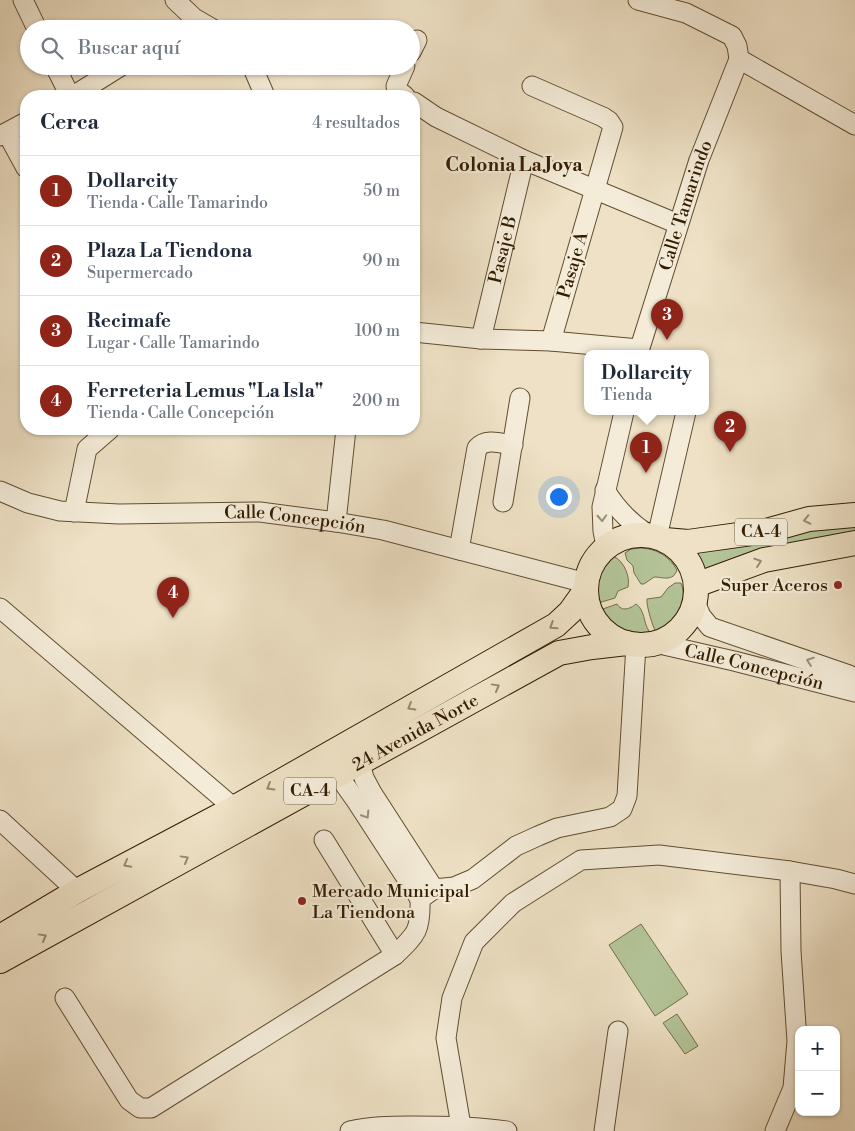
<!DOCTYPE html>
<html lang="es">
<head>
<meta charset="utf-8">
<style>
	body { margin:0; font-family:"Libre Bodoni",serif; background:#f2f2f3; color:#1f2937 }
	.controls { position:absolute; right:15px; bottom:15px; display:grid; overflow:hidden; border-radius:10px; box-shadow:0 1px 4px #0004 }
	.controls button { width:45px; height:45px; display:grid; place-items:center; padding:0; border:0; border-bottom:1px solid #e0e1e3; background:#fff; color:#1f2937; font:25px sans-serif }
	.you { position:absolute; left:558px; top:496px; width:18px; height:18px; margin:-12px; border:4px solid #fff; border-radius:50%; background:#1a73e8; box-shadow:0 0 0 8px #1a73e833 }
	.badge { display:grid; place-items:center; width:32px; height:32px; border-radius:50%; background:#8f2418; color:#fff; font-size:16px; font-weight:700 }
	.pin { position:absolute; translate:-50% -41px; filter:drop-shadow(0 1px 2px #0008) }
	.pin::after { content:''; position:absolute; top:26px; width:18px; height:15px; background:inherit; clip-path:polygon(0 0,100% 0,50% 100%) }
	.popup { position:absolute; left:584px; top:350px; width:125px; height:65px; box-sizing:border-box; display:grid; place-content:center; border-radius:10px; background:#fff; filter:drop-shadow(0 1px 4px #0005); font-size:16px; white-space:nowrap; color:#747a83 }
	.popup b { font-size:19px; color:#1f2937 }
	.popup::after { content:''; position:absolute; left:50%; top:100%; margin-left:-10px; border:10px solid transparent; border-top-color:#fff }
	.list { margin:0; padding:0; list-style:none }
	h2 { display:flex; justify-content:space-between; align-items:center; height:65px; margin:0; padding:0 20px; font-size:21px }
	h2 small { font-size:16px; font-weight:400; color:#747a83 }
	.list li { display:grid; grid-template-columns:32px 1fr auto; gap:15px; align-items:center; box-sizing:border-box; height:70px; padding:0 20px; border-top:1px solid #e0e1e3 }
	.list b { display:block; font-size:19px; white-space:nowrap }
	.list p { margin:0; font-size:16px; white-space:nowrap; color:#747a83 }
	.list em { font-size:16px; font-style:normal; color:#747a83 }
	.icon { flex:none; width:28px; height:28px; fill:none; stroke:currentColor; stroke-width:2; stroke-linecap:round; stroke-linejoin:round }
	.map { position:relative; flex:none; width:855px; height:1131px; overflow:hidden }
	.search { position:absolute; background:#fff; box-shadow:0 1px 4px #0004; left:20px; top:20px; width:400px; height:55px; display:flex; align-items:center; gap:12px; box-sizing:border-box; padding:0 18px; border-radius:28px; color:#747a83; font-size:19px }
	.panel { position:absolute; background:#fff; box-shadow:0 1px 4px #0004; left:20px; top:90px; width:400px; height:345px; border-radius:20px }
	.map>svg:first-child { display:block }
	.green { fill:#b3c498; stroke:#72704c }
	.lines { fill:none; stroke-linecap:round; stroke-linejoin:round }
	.minor-casing { stroke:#614d31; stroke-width:21 }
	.major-casing { stroke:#321c00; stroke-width:26 }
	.minor { stroke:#f4ecd9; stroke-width:19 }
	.major { stroke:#eee1c5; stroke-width:24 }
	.oneway { stroke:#9d8e77 }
	.oneway2 { stroke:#99886c }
	.poi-dot { fill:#8f2418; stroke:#f4ecd9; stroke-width:2 }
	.labels { text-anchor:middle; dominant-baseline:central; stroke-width:4.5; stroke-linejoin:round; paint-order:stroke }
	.shield { fill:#f4ecd9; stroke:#6c5a41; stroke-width:1 }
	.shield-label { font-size:16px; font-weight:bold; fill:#321c00 }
	.street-label { font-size:18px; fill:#321c00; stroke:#f4ecd9 }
	.poi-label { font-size:18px; fill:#321c00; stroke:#f4ecd9; text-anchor:end }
	.neighbourhood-label { font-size:19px; font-weight:bold; fill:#321c00; stroke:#f4ecd9 }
</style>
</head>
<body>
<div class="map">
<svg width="855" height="1131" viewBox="0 0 855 1131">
	<rect width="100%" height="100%" fill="#eee1c5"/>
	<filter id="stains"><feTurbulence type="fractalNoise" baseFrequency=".004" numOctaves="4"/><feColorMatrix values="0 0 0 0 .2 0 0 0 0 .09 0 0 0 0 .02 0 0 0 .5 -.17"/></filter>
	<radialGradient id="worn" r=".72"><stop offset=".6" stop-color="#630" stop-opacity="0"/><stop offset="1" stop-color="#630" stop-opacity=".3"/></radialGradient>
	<path class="green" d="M855 521V536L705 572 698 556 699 551Z
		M641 548C657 549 669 556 677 570 673 582 663 577 654 577L644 584H641L634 573 633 566 627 560 625 553 631 549Z
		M615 557C625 563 630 577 628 587L618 591 615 598 598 603C594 588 598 562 615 557Z
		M675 583H681C689 604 676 624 656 632 653 628 646 605 647 599L661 597 668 588Z
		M617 604C622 612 630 609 636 604 645 610 643 622 649 631L648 634C629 641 607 627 600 610Z
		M641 924 688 994 655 1016 609 945Z
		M677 1014 698 1046 685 1054 663 1023Z"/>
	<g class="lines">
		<defs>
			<g id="minor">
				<path d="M23 0 37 29"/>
				<path d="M175 0 194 18 213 29"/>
				<path d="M638 0 686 13 732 36 737 46 739 59 855 125"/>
				<path d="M411 52 417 40"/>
				<path d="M55 66 70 96"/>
				<path d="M252 66 265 96"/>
				<path d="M405 66 396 86 397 90 405 96"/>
				<path d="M532 86 603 117 609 121 613 127 551 341"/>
				<path d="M73 96 121 66"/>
				<path d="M414 102 436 117 524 160 678 224"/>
				<path d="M7 133 26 168"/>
				<path d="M0 136 26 122"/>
				<path d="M414 332 481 339 551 341 639 349"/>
				<path id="s1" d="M481 339 524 160"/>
				<path id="s2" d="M638 354 699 160 739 59"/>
				<path d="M605 490C617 510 630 523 649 535"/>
				<path id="s3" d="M0 491 28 503 60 511 119 514 260 512 336 522 383 530 586 583"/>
				<path d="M503 502 520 398"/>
				<path d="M74 512 87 449 110 429"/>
				<path d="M336 522 346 429"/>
				<path d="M657 537 686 412"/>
				<path d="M606 546 603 531 602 507 624 412"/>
				<path d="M459 550 477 448C486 438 500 443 513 445"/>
				<path d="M695 602 701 616 710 627 849 675 855 678"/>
				<path d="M0 608 234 808"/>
				<path id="s4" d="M655 643 734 661 855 692"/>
				<path d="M360 762 364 778 372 793 434 889"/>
				<path d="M338 775 357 802 420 899"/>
				<path d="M0 820 77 891"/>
				<path d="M324 840 395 955"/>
				<path d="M65 998 129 1100 140 1108H151L395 955C417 934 421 930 420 899L434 889 454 887 473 879 516 846 538 836 557 828 610 817 622 809 627 796 636 645"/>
				<path d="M461 1126 446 1038 452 998 474 942 513 903 581 860 659 855 790 871 836 879 855 884"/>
				<path d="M350 1131C370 1126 390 1126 411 1126 443 1126 475 1126 507 1131"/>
				<path d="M604 1131 618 1031"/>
				<path d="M775 1131 793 1088 797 1041 791 951 790 871"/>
			</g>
			<g id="major">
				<circle cx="641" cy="590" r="55"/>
				<path d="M665 540 688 542 766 531 809 519 855 515"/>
				<path d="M696 585 764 560 855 543"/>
				<path d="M0 937 77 891 234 808 556 625 570 612 585 591"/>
				<path id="s5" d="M0 961 559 653 592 647 627 643"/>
			</g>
		</defs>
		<use href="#minor" class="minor-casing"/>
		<use href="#major" class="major-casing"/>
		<use href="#minor" class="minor"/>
		<use href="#major" class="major"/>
	</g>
	<defs><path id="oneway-chevron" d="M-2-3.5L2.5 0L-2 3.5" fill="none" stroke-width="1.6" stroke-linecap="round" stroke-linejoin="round" transform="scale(1.25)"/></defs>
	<g class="oneway">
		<use href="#oneway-chevron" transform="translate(602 518) rotate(87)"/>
		<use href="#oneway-chevron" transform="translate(810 661) rotate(-161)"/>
		<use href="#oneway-chevron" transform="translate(366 815) rotate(57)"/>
	</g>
	<g class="oneway2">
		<use href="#oneway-chevron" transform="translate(807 520) rotate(168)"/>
		<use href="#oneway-chevron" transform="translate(758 562) rotate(-19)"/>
		<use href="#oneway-chevron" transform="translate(553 626) rotate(147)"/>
		<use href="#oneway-chevron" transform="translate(496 687) rotate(-29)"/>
		<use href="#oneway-chevron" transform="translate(411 707) rotate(150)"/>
		<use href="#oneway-chevron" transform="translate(270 787) rotate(150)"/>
		<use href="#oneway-chevron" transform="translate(185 859) rotate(-29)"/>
		<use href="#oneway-chevron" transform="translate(127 864) rotate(152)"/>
		<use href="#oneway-chevron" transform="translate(43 937) rotate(-29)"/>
	</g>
	<g class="poi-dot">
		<circle cx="838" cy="585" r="5"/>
		<circle cx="302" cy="901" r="5"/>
	</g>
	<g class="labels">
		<g class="shield">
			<rect x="735" y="518.5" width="52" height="27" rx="4"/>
			<rect x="284" y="777.5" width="52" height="27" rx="4"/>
		</g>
		<g class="shield-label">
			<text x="761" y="532">CA-4</text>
			<text x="310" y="791">CA-4</text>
		</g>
		<g class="street-label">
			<text stroke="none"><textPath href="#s2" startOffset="156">Calle Tamarindo</textPath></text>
			<text stroke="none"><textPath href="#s1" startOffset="92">Pasaje B</textPath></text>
			<text transform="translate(573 265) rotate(-74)">Pasaje A</text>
			<text stroke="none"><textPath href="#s3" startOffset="299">Calle Concepción</textPath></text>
			<text stroke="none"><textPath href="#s4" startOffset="102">Calle Concepción</textPath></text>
			<text stroke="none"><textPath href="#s5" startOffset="474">24 Avenida Norte</textPath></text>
		</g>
		<g class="poi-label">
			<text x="828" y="585">Super Aceros</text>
			<text x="312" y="891" text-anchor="start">Mercado Municipal<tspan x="312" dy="21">La Tiendona</tspan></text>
		</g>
		<g class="neighbourhood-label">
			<text x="514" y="165">Colonia La Joya</text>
		</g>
	</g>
	<rect width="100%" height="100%" filter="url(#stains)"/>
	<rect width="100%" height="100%" fill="url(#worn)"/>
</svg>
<div class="controls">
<button>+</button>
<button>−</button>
</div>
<div class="you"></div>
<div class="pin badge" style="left:646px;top:473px">1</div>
<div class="popup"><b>Dollarcity</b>Tienda</div>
<div class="pin badge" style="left:730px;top:452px">2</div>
<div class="pin badge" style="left:667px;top:340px">3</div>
<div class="pin badge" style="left:173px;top:618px">4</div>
<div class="search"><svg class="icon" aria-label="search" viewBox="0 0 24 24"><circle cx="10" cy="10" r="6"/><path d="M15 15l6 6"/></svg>Buscar aquí</div>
<section class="panel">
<h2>Cerca<small>4 resultados</small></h2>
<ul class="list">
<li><span class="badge">1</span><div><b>Dollarcity</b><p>Tienda · Calle Tamarindo</p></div><em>50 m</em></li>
<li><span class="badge">2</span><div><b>Plaza La Tiendona</b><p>Supermercado</p></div><em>90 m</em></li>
<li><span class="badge">3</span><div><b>Recimafe</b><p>Lugar · Calle Tamarindo</p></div><em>100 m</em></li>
<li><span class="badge">4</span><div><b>Ferreteria Lemus &quot;La Isla&quot;</b><p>Tienda · Calle Concepción</p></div><em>200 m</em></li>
</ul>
</section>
</div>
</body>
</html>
